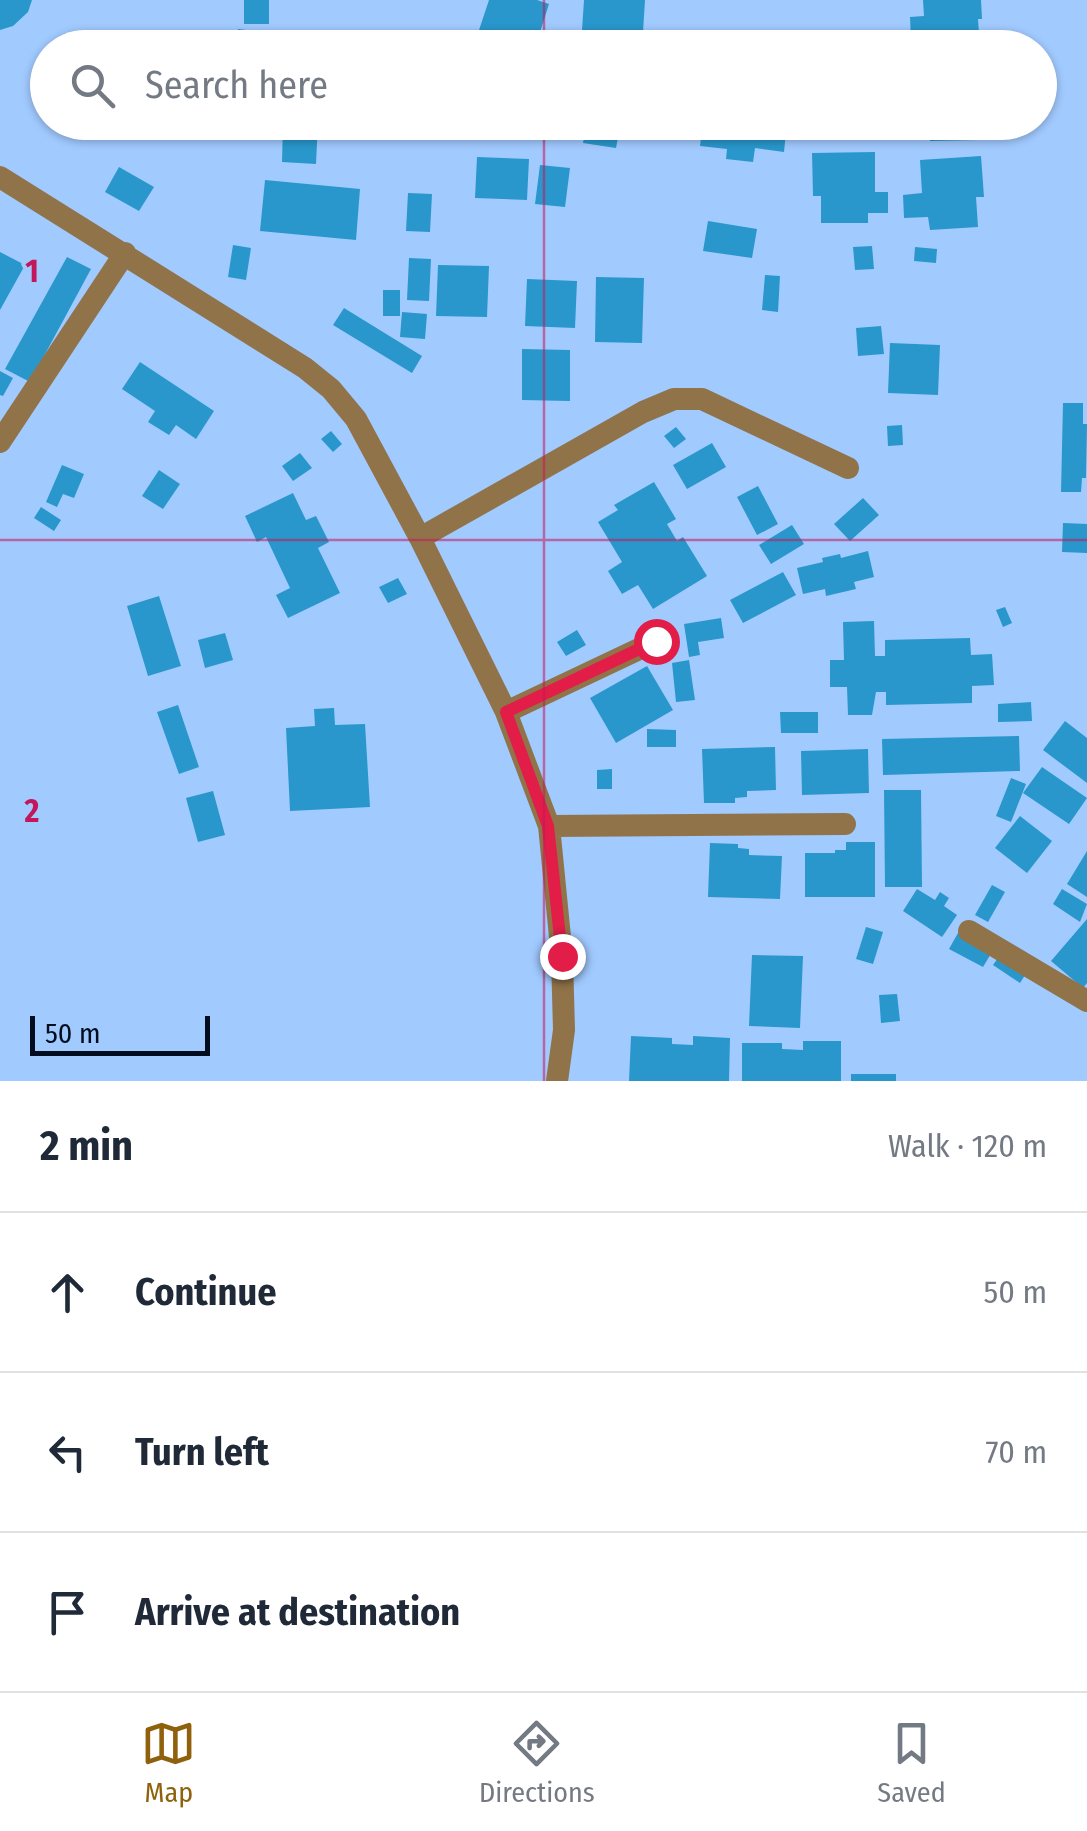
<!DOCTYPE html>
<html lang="en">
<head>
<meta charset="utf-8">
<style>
	body { margin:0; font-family:"Fira Sans Condensed",sans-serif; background:#f6f6f7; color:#1f2937 }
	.scale { position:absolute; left:30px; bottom:25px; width:180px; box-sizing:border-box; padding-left:10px; border:5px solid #010c1e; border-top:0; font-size:28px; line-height:35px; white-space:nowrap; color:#010c1e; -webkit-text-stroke:8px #a1caff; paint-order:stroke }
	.stop { position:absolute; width:30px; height:30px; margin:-22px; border:8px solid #e11d48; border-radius:50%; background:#fff }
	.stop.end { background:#e11d48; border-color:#fff; box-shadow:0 2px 10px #0008 }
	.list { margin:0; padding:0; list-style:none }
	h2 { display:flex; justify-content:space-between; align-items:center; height:130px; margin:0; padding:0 40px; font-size:42px }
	h2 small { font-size:32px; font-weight:400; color:#747a83 }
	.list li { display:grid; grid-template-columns:65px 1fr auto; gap:30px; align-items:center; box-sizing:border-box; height:160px; padding:0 40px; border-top:2px solid #e0e1e3 }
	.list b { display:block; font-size:38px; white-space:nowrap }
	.list em { font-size:32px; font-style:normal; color:#747a83 }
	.icon { flex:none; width:55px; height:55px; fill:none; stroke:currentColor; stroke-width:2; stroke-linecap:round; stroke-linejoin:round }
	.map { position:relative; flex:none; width:1087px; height:1081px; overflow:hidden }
	.search { position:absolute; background:#fff; box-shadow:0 2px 8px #0004; left:30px; right:30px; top:30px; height:110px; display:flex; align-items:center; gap:25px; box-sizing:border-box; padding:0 35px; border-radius:55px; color:#747a83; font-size:38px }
	.sheet { height:610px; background:#fff }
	nav { display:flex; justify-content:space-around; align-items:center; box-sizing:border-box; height:140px; border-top:2px solid #e0e1e3; background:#fff; font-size:28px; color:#747a83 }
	nav a { display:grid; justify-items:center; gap:5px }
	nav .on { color:#90610c }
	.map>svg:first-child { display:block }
	.building { fill:#2997cc }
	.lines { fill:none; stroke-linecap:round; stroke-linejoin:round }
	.street { stroke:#917349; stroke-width:22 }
	.route { stroke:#e11d48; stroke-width:12 }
	.grid { fill:none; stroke:#c2185b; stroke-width:2.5; stroke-opacity:0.55 }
	.grid-label { font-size:32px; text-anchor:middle; font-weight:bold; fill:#c2185b; stroke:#a1caff; stroke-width:8; stroke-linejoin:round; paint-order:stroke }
</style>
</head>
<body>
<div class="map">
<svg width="1087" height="1081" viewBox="0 0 1087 1081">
	<rect width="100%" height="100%" fill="#a1caff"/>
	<path class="building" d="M0 0H32L28 12 13 26 0 30Z
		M244 0H269V24H244Z
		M489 0H537L549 4 535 48H510L493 42 492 48H473Z
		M584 0H645L642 48 614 47 616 32 582 30Z
		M923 0H981L982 19H978L980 48H931L930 39 911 41 910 17 924 16Z
		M238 29 263 32 261 48H236Z
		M731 39 768 43V48H730Z
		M283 122H318L316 164 282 162Z
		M587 122H621L616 148 583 143Z
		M703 122H787L784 152 755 148 753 162 726 159 727 149 700 146Z
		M818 122H866V128H818Z
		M912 122H978V140L930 141 929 128H912Z
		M875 152V192H888V213H868V223H821V196H813L812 153Z
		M981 156 984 197H976L978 227 930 230 928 217 904 218 903 195 922 193 920 160Z
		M477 157 529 159 527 200 475 198Z
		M540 165 570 168 565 207 535 204Z
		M119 167 154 187 139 211 105 192Z
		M265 180 360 189 356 240 260 231Z
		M408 193 432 194 430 232 406 231Z
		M708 221 757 229 752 258 703 251Z
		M233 245 251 248 246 280 228 277Z
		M872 246 874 269 855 270 853 247Z
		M915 247 937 249 936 263 914 261Z
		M0 252 25 265 0 310Z
		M67 257 91 269 30 382 5 369Z
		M409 258 431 259 429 301 407 300Z
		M438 265 489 266 487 317 436 316Z
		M765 275 780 276 778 312 762 310Z
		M596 277 644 278 642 343 595 342Z
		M527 279 577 281 575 328 525 326Z
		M383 290H400V316H383Z
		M344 308 422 356 412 373 333 325Z
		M402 312 427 314 425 339 400 337Z
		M881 326 884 354 858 356 856 328Z
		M890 343 940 345 938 395 888 393Z
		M522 349 570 350V401L522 400Z
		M140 362 214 411 196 439 176 425 169 435 148 422 155 411 122 389Z
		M0 371 13 378 3 396 0 395Z
		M1063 403H1083V424H1087L1086 478H1082L1081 492H1061Z
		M902 425 903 445 888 446 887 426Z
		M676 427 686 439 674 448 664 436Z
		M331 431 342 444 333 452 321 439Z
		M712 443 726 467 687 489 673 465Z
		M300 453 312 468 293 481 282 466Z
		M62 465 84 474 74 498 63 494 57 507 46 502Z
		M159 470 180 484 163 509 142 496Z
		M654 482 676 519 667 524 677 541 683 537 707 576 653 609 638 585 622 594 608 571 622 562 598 522 618 510 614 505Z
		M758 486 778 524 757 535 737 497Z
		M293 493 306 520 316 516 329 542 318 548 340 593 288 618 276 595 290 588 266 537 257 542 245 516Z
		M863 498 879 515 850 541 834 524Z
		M41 507 61 520 54 531 34 518Z
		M1063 523 1087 524V553L1062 552Z
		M792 525 804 544 771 564 759 545Z
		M868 551 874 577 854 582 856 589 826 596 825 589 803 594 797 568 823 562 822 558 840 554 841 558Z
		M783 572 796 595 743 623 730 600Z
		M398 578 407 594 388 603 379 587Z
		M159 596 181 666 148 676 127 606Z
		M1005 607 1012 623 1003 627 996 610Z
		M721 618 724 638 698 642 700 655 689 657 684 624Z
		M874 621 875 656H885V640L970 638 971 655 992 654 994 685 972 686V703L886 705V692H876L872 715H848L847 687H830V660H844L843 622Z
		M577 630 586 645 566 656 557 642Z
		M225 633 233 660 205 668 198 640Z
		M689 660 695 700 676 702 672 663Z
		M647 666 673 710 616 743 590 698Z
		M1031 702 1032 721 998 722V704Z
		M178 705 199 767 179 774 157 712Z
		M334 708 335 725 365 724 370 807 290 811 286 728 315 726 314 709Z
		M780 712H818V733H781Z
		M1065 721 1087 738V783L1043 750Z
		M647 729 676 730V747H647Z
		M1019 736 1020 771 883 775 882 739Z
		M775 747 776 790 747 791V797L735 798V803H704L702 749Z
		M868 749 869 793 802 795 801 751Z
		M1042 767 1087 798 1069 824 1023 793Z
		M612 769V789H597V770Z
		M1011 778 1026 784 1011 822 996 816Z
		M884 790H921L922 887H885Z
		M213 791 225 835 198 842 186 798Z
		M1020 816 1052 841 1027 873 995 848Z
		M846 842H875V897H805V853H835V850H846Z
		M710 843 738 844V848L749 849V855L782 856 780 899 708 897Z
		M1087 851V897L1067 884Z
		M992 885 1005 892 988 922 975 915Z
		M917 889 935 900 940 892 949 898 944 906 957 915 942 937 903 911Z
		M1062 889 1087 904 1080 922 1053 904Z
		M1087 919V983L1083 988 1051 961Z
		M866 927 883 932 873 964 856 959Z
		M958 933 992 952 983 967 949 949Z
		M752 955 803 956 800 1028 749 1026Z
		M1000 955 1027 972 1020 983 993 965Z
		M897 994 900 1021 881 1023 879 995Z
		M631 1036 672 1038V1044L693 1045V1036L730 1038 729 1081H629Z
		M803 1041H841V1081H742V1043H782V1049L803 1050Z
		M851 1074H896V1081H851Z"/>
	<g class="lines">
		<path class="street" d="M0 177 305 368 331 389 356 419 420 538 506 712 549 826 562 957 564 1030 557 1081
			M0 442 125 253
			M420 538 643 412 674 399H702L848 468
			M506 712 656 641
			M549 826 845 824
			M969 931 1087 1001"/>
	</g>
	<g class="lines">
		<path class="route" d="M562 956 548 826 506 712 656 641"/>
	</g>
	<path class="grid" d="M544 0V48M544 122V1081M0 540H1087"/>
	<g class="grid-label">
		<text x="32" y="282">1</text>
		<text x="32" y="822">2</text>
	</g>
</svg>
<div class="scale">50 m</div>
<div class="stop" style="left:656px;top:641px"></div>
<div class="stop end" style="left:562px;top:956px"></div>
<div class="search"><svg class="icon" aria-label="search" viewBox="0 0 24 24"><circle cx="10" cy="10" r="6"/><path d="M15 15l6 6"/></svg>Search here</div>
</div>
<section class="sheet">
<h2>2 min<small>Walk · 120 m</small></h2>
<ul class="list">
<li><svg class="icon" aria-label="ahead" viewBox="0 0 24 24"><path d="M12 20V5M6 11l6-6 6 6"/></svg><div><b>Continue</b></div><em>50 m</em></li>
<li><svg class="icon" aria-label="left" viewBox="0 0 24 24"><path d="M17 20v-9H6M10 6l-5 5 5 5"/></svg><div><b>Turn left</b></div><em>70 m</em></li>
<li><svg class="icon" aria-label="arrive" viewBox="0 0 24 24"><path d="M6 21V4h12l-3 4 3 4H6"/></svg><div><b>Arrive at destination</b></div></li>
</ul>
</section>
<nav>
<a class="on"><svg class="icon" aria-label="map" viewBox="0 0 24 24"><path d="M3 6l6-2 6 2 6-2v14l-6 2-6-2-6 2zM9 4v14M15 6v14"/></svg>Map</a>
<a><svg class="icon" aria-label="directions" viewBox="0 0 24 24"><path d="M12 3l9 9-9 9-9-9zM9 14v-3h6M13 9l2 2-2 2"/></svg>Directions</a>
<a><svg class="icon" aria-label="saved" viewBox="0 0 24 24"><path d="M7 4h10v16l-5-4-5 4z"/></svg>Saved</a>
</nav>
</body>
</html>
